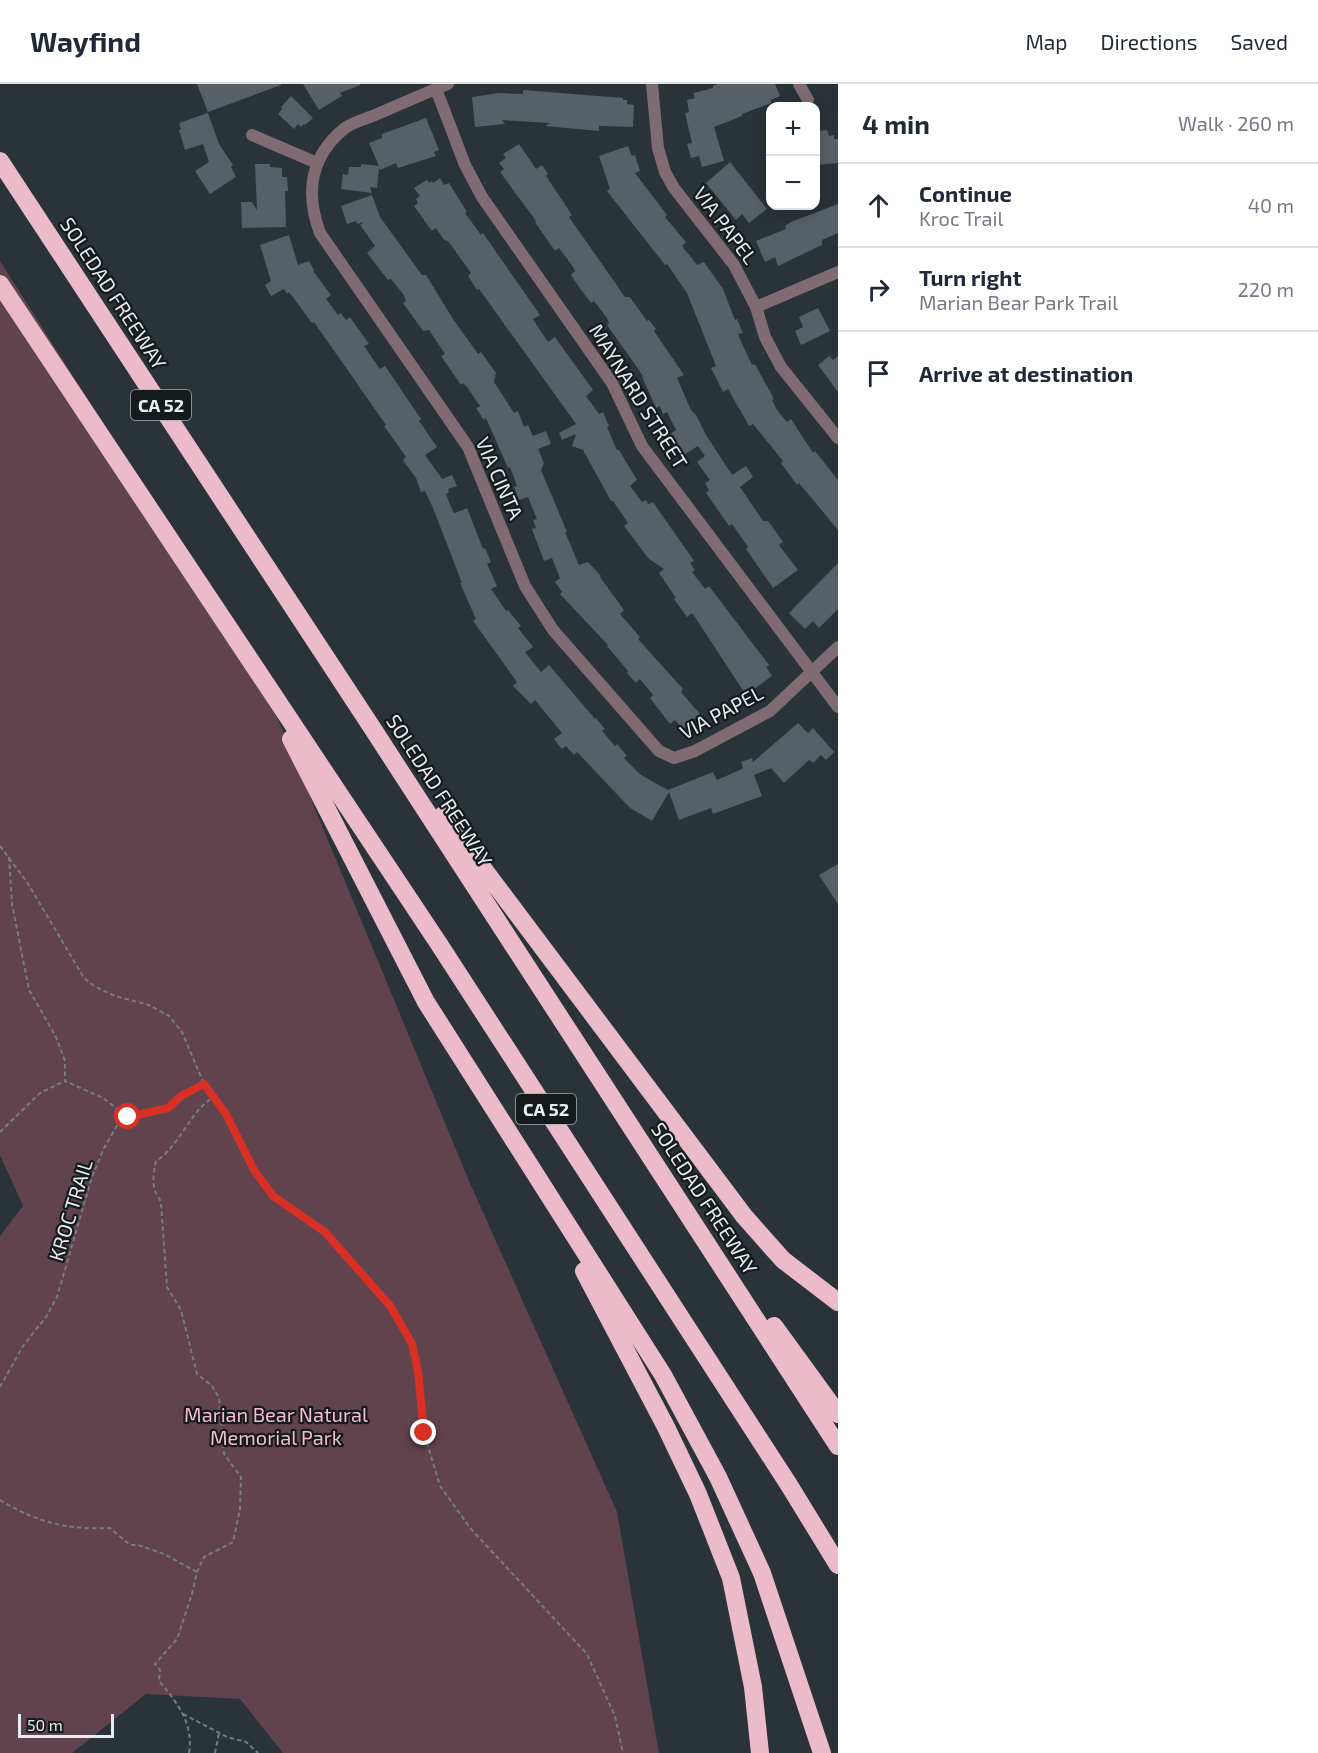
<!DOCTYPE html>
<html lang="en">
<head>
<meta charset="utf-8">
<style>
	body { margin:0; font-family:"Exo 2",sans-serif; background:#f6f6f7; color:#1f2937 }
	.controls { position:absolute; right:18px; top:18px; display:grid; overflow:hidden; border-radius:12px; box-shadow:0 3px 15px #0003 }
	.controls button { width:54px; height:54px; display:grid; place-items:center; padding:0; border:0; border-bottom:2px solid #e0e1e3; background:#fff; color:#1f2937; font:30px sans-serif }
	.scale { position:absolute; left:18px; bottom:15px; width:96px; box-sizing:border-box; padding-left:6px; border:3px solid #e7edf1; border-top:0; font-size:16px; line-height:21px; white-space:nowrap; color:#e7edf1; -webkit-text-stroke:4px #151a1c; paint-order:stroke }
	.stop { position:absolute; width:18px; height:18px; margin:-14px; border:4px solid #d93025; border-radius:50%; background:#fff }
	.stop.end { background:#d93025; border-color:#fff; box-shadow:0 2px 6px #0008 }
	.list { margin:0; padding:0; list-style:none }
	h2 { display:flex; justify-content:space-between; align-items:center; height:78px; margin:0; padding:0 24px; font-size:26px }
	h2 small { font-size:20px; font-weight:400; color:#747a83 }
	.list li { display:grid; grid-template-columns:39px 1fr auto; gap:18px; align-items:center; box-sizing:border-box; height:84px; padding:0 24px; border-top:2px solid #e0e1e3 }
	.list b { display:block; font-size:22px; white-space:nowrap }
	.list p { margin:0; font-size:20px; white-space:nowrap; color:#747a83 }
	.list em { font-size:20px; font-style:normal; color:#747a83 }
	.icon { flex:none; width:33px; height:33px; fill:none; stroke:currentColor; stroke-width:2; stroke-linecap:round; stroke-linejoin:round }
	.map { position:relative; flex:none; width:838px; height:1669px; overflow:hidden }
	header { display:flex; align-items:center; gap:36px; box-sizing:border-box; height:84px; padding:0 30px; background:#fff; border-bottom:2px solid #e0e1e3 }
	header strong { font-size:28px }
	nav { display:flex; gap:33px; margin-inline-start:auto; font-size:21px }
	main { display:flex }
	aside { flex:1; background:#fff }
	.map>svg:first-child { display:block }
	.green { fill:#61434d }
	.building { fill:#566066 }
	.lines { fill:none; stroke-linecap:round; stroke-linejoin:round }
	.path { stroke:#757d82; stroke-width:2; stroke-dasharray:4.5 3; stroke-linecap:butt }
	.street { stroke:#7f6b71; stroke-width:12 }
	.highway { stroke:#ebbbca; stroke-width:18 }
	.route { stroke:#d93025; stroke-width:8 }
	.labels { text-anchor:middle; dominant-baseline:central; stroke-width:4.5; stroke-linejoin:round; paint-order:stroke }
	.shield { fill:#151a1c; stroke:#a8aeb1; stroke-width:1.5 }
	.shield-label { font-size:18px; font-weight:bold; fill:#e7edf1 }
	.street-label { font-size:20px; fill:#e7edf1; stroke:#151a1c }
	.park-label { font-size:20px; fill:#f7bccf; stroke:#151a1c }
</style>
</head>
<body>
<header>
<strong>Wayfind</strong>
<nav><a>Map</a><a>Directions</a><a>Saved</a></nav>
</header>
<main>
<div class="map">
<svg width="838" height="1669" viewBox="0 0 838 1669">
	<rect width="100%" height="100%" fill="#293338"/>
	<path class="green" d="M0 177 253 575 469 1097 617 1428 659 1669H283L240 1615 146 1610 72 1669H0V1152L23 1122 0 1071Z"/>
	<path class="building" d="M197 0H281V1L208 28Z
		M303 0H360V1L340 9 342 12 319 26Z
		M718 0H775L780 12 771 16V19L742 30V32L714 43 724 77 702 83 699 72 691 74 687 60 692 59 685 29 689 28 687 16 695 14 693 9 713 4V2Z
		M523 6 623 14V16H627V20L634 21 633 43 602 42H599V47L545 42 550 39 502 36 505 40 475 43 472 13 499 9 523 10Z
		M291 12 313 34 305 41 304 40 301 43 298 40 294 45 278 30 282 25 281 23Z
		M208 29 219 60 233 81 231 83 236 93 210 110 195 87 209 78 203 60 185 66 179 46 181 45 179 39Z
		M426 34 439 66 434 68 436 72 398 84 396 79 380 86 379 84 377 104 370 103 372 109 341 105 343 90 348 91 349 83H361V80L379 82 369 59 382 54V50Z
		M827 46 829 52 834 51V55H838V79L816 81V47Z
		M519 60 536 85 542 81 548 90 546 92 572 131 569 133 625 213H630L647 237 649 236 656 245 654 247 684 291 677 294 691 326 696 331 706 351 732 391 746 382 753 393 740 403 763 437H768L783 458 779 461 798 486 773 504 746 465 748 463 732 440 729 442 706 409 709 406 705 399 710 396 697 378 705 372 698 362 682 372 679 367 677 368 669 351 676 346 667 328 663 330 660 322 656 324 642 293 643 292 607 241 609 240 607 234 594 217 591 219 579 203 571 191 575 187 573 183 559 164 555 167 535 138 536 137 500 88 504 85 499 79 506 74 503 70Z
		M628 62 632 72 635 71 640 87 635 89 667 131 665 133 686 158 682 162 697 181 704 178 723 205 735 236 737 235 743 249 738 250 744 264 752 281 754 280 756 282 774 315 772 316 777 326 787 338 791 335 813 369 815 367 838 396V446L799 399 797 401 781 379 783 377 753 340 749 342 728 305 723 308 711 284 716 282 687 209 667 180 665 181 607 107 610 105 599 72Z
		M730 78 767 125 749 139 742 130 736 136 706 99Z
		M255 80H270V83L282 84V93H287L288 107H285L286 143 242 144 241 118H252L257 126Z
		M440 94 444 101 449 99 467 128 465 129 481 151 483 149 540 231 533 235 548 258 555 253 593 306 586 312 599 330 603 328 609 342 607 343 617 366H619L637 396 630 402 642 418 646 416 648 420 653 418 694 477 690 479 695 486 692 488 705 505 709 502 769 581 766 583 772 592 746 611 695 533 692 529 687 533 674 515 676 514 659 489 664 485 649 475 624 442 628 439 613 417H611L583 366 572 362 576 350 562 356 559 349 578 339 576 340 479 205 477 206 468 192 471 189 448 157 444 156 436 144 432 147 414 122 418 119 416 115 420 112 414 104 427 96 429 99 432 97 433 99Z
		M372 111 380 133 422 191H426L453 235 478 270 481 268 496 289 494 298 514 329 518 327 524 343 528 341 533 352 546 347 551 360 538 365 544 379 541 386 567 448H565L579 481 588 478 601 492 600 493 624 526 620 530 640 553 638 555 683 605 681 608 700 630 683 645 675 636 670 640 650 614 653 611 640 595 636 599 627 589 628 587 607 562 608 561 560 510 562 508 555 498 560 494 552 474 544 477 532 445 536 444 533 436 537 435 528 413 519 416 514 403 517 402 510 383 508 384 486 334 484 336 476 324 480 322 467 303 463 299 461 301 441 272 445 270 429 246 423 247 403 219 406 217 403 210 391 195 388 196 367 169 375 162 360 141 364 138 357 140 356 137 347 140 341 122Z
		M838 120V149L822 156V161L778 182 775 173 765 178 756 157 786 145 785 142 791 138Z
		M289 151 298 181 309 177 314 186 313 187 331 211 326 215 338 231 341 229 346 236 350 233 369 260 364 262 380 285 385 282 421 335 419 337 437 363 425 371 442 395 452 391 457 402 448 405 449 408 446 410 453 428 455 429 467 424 483 465 485 464 491 478 487 480 497 502 491 505 506 527 508 526 521 542 518 544 533 563 525 568 541 588 549 581 595 635 596 634 605 645 602 647 615 662 617 660 627 672 624 674 641 691 668 706 713 688 717 696 740 686 743 684 741 678 752 674 753 678 798 639 808 649 813 644 834 668 826 676 821 671 813 679 809 676 784 699 771 684 754 691 762 712 713 730 711 724 679 736 669 708 652 737 630 724 577 668 574 671 566 662 562 665 554 655 562 649 535 616 531 620 513 602 517 598 473 537 476 535 460 499H462L433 424 425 407 421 408 416 394 403 376 406 373 384 342 386 341 314 238 312 239 289 208 287 210 284 205 271 212 265 201 271 197 260 161Z
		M818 224 830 247 801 261 795 247 803 243 799 233Z
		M829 272 833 276 838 272V308L818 281Z
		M838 479V525L819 544 813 537 805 545 789 529Z
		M838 780V820L819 791Z"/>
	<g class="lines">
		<path class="path" d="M0 762 27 798 84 894 94 902 115 912 149 921 169 932 182 948 204 1000 226 1030 254 1086 273 1111 325 1148 391 1223 412 1260 418 1287 424 1349 440 1402 471 1445 587 1570 615 1632 623 1669
			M9 773 12 820 29 906 56 953 65 977V997L103 1014 128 1033
			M0 1048 40 1009 65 997
			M0 1303 23 1262 46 1233 57 1213 92 1093 104 1064 118 1040 128 1033 168 1024 181 1012 203 1001
			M0 1416C36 1438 67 1446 110 1444L130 1461H138L164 1470 197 1488
			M183 1630 227 1653 246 1658 258 1669
			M189 1669C194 1640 177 1618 159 1597L160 1586 155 1580 177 1555 192 1510 197 1488 204 1473 233 1458 240 1425 241 1393 224 1370 219 1314 212 1302 197 1290 181 1226 167 1203 161 1120C160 1114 157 1112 155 1107 152 1097 154 1086 156 1077 180 1062 188 1030 212 1014
			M215 1669 219 1649"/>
		<path class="street" d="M448 0C423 10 399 21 375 31 366 35 353 38 345 44 310 72 305 109 320 149L468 363 525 502 553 546 659 667 674 674 695 667 770 627 838 563
			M652 0 658 64 665 88 674 104 734 181 756 223 765 253 781 283 838 354
			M799 0 808 16
			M436 5 465 81 482 113 612 299 642 362 838 623
			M252 51 317 79
			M756 223 838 188"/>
		<path class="highway" d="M0 77C281 504 562 932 838 1362
			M0 200 439 860 789 1401 838 1481
			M291 655 426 918 663 1291 718 1393 762 1489 822 1669
			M443 731 744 1132 783 1176 838 1218
			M584 1187 666 1343 698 1410 731 1494 753 1603 760 1669
			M774 1242 838 1330"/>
	</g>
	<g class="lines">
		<path class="route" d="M128 1033 168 1024 181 1012 204 1000 226 1030 254 1086 273 1112 325 1148 391 1223 412 1260 418 1287 424 1349"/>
	</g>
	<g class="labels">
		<g class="shield">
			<rect x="131" y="306" width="60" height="30" rx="4.5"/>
			<rect x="516" y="1010" width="60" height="30" rx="4.5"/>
		</g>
		<g class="shield-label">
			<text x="161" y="321">CA 52</text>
			<text x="546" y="1025">CA 52</text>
		</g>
		<g class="street-label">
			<text transform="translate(726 141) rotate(53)">VIA PAPEL</text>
			<text transform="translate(114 209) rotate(57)">SOLEDAD FREEWAY</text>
			<text transform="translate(639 312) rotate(58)">MAYNARD STREET</text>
			<text transform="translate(500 394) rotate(66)">VIA CINTA</text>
			<text transform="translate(721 628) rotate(-28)">VIA PAPEL</text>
			<text transform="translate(440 706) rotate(57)">SOLEDAD FREEWAY</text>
			<text transform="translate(705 1114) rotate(57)">SOLEDAD FREEWAY</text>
			<text transform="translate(70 1126) rotate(-73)">KROC TRAIL</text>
		</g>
		<g class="park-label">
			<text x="276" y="1330">Marian Bear Natural<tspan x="276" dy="23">Memorial Park</tspan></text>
		</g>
	</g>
</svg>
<div class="controls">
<button>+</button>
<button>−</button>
</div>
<div class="scale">50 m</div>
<div class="stop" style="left:128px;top:1033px"></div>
<div class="stop end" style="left:424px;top:1349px"></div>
</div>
<aside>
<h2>4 min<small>Walk · 260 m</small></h2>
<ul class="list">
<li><svg class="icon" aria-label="ahead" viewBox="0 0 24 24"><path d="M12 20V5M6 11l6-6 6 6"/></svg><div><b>Continue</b><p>Kroc Trail</p></div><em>40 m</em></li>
<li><svg class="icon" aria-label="right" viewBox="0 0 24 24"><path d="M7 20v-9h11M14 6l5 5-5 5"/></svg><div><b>Turn right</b><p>Marian Bear Park Trail</p></div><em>220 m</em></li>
<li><svg class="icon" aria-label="arrive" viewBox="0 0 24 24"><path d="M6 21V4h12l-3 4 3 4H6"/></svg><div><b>Arrive at destination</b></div></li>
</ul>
</aside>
</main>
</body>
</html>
